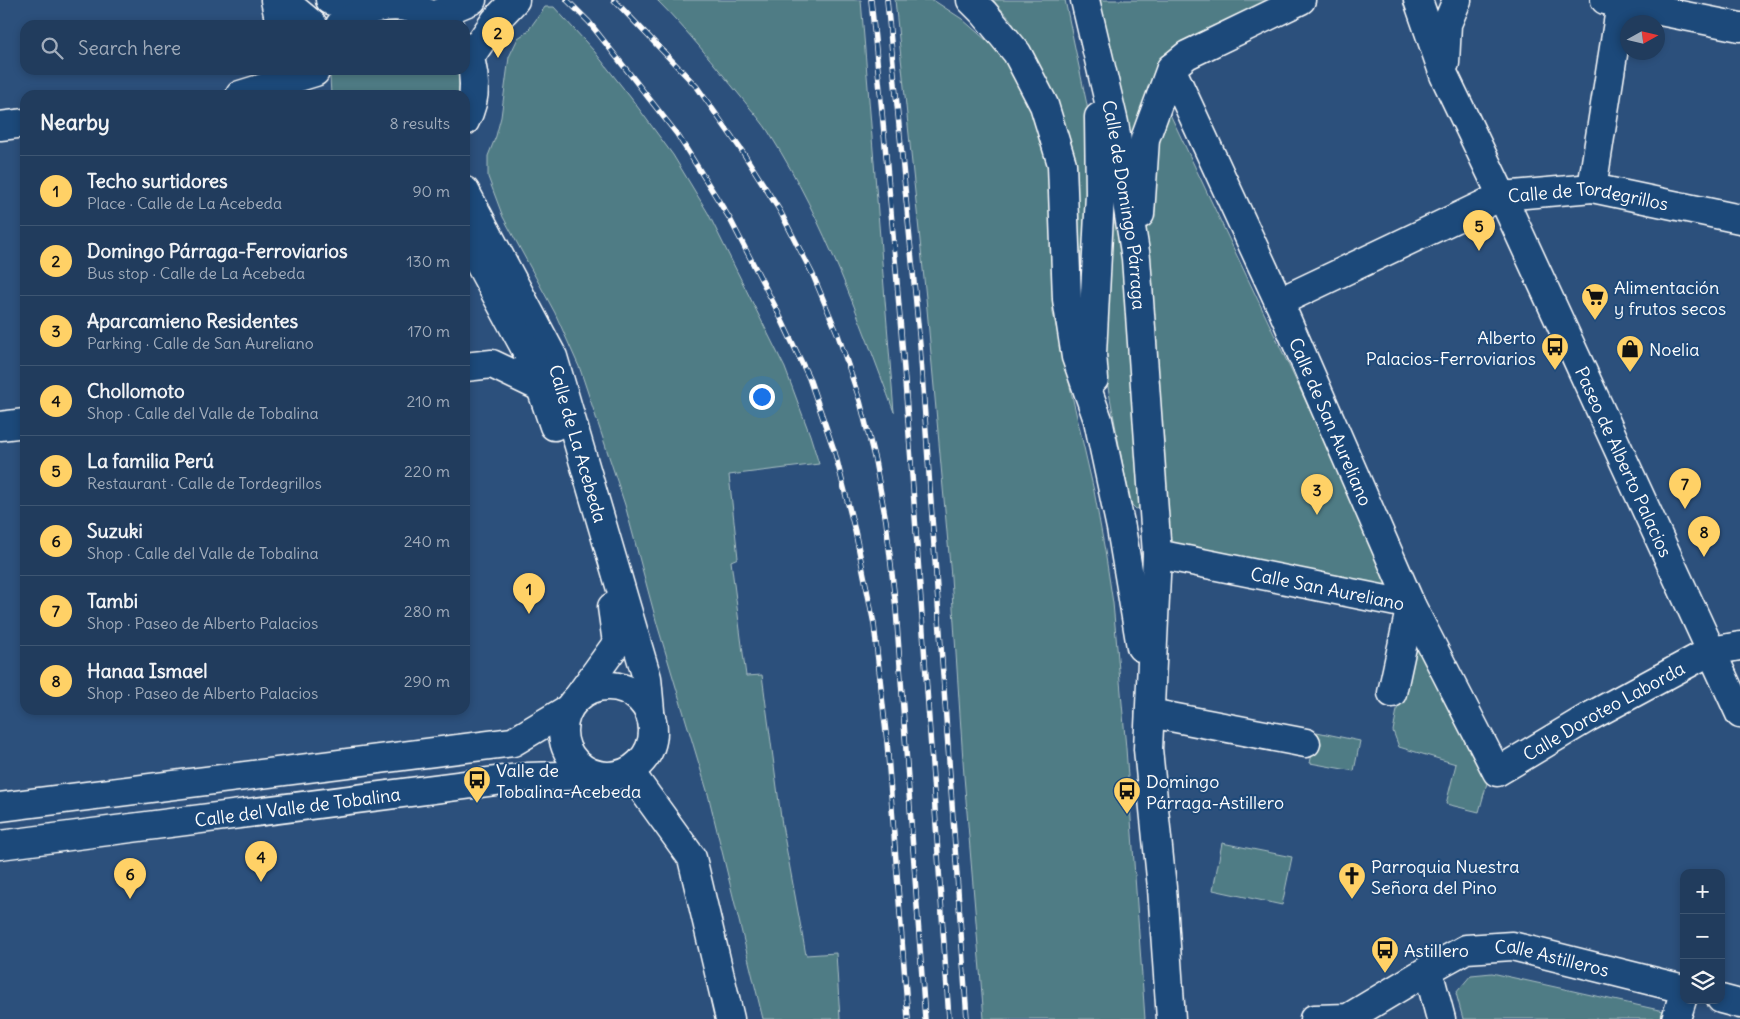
<!DOCTYPE html>
<html lang="en">
<head>
<meta charset="utf-8">
<style>
	body { margin:0; font-family:Delius,sans-serif; background:#2d4766; color:#f1f3f6 }
	.controls { position:absolute; right:15px; bottom:15px; display:grid; overflow:hidden; border-radius:10px; box-shadow:0 2px 8px #0003 }
	.controls button { width:45px; height:45px; display:grid; place-items:center; padding:0; border:0; border-bottom:1px solid #3e5672; background:#213c5d; color:#f1f3f6; font:25px sans-serif }
	.compass { position:absolute; left:1620px; top:15px; width:45px; height:45px; border-radius:50%; background:#213c5d; box-shadow:0 2px 8px #0003; rotate:82deg }
	.you { position:absolute; left:761px; top:396px; width:18px; height:18px; margin:-12px; border:4px solid #fff; border-radius:50%; background:#1a73e8; box-shadow:0 0 0 8px #1a73e833 }
	.badge { display:grid; place-items:center; width:32px; height:32px; border-radius:50%; background:#ffd166; color:#111; font-size:16px; font-weight:700 }
	.pin { position:absolute; translate:-50% -41px; filter:drop-shadow(0 1px 2px #0008) }
	.pin::after { content:''; position:absolute; top:26px; width:18px; height:15px; background:inherit; clip-path:polygon(0 0,100% 0,50% 100%) }
	.list { margin:0; padding:0; list-style:none }
	h2 { display:flex; justify-content:space-between; align-items:center; height:65px; margin:0; padding:0 20px; font-size:21px }
	h2 small { font-size:16px; font-weight:400; color:#a2adbc }
	.list li { display:grid; grid-template-columns:32px 1fr auto; gap:15px; align-items:center; box-sizing:border-box; height:70px; padding:0 20px; border-top:1px solid #3e5672 }
	.list b { display:block; font-size:19px; white-space:nowrap }
	.list p { margin:0; font-size:16px; white-space:nowrap; color:#a2adbc }
	.list em { font-size:16px; font-style:normal; color:#a2adbc }
	.icon { flex:none; width:28px; height:28px; fill:none; stroke:currentColor; stroke-width:2; stroke-linecap:round; stroke-linejoin:round }
	.map { position:relative; flex:none; width:1740px; height:1019px; overflow:hidden }
	.search { position:absolute; background:#213c5d; box-shadow:0 2px 8px #0003; left:20px; top:20px; width:450px; height:55px; display:flex; align-items:center; gap:12px; box-sizing:border-box; padding:0 18px; border-radius:15px; color:#a2adbc; font-size:19px }
	.panel { position:absolute; background:#213c5d; box-shadow:0 2px 8px #0003; left:20px; top:90px; width:450px; height:625px; border-radius:15px }
	.map>svg:first-child { display:block }
	.green { fill:#507c85; stroke:#a8bec2 }
	.lines { fill:none; stroke-linecap:round; stroke-linejoin:round }
	.minor-casing { stroke:#fff; stroke-width:31 }
	.major-casing { stroke:#fff; stroke-width:31 }
	.minor { stroke:#1f4a7a; stroke-width:28 }
	.major { stroke:#1f4a7a; stroke-width:28 }
	.rail-casing { stroke:#fff; stroke-width:5.5 }
	.rail { stroke:#1f4a7a; stroke-width:4; stroke-dasharray:11; stroke-linecap:butt }
	.labels { text-anchor:middle; dominant-baseline:central; stroke-width:4; stroke-linejoin:round; paint-order:stroke }
	.street-label { font-size:18px; fill:#fff; stroke:#1f4a7a }
	.poi-label { font-size:18px; fill:#fff; stroke:#1f4a7a; text-anchor:start }
</style>
</head>
<body>
<div class="map">
<svg width="1740" height="1019" viewBox="0 0 1740 1019">
	<rect width="100%" height="100%" fill="#2c507c"/>
	<filter id="ink" filterUnits="userSpaceOnUse"><feTurbulence type="fractalNoise" baseFrequency=".02" numOctaves="2"/><feDisplacementMap in="SourceGraphic" scale="10" xChannelSelector="R" yChannelSelector="G"/><feConvolveMatrix kernelMatrix="1 2 1 2 8 2 1 2 1" color-interpolation-filters="sRGB"/></filter>
	<g filter="url(#ink)">
		<path class="green" d="M657 0H861L894 412C859 318 825 222 771 136 763 122 751 110 741 97 714 64 687 30 657 0Z
			M895 0H933L962 19 994 47 1015 76 1032 110 1045 148 1051 190 1050 218 1053 313 1094 491 1105 551 1113 603 1126 748 1145 1019H984L964 776 951 577 926 298Z
			M993 0H1065L1087 105 1091 147 1086 343 1029 51 1010 19Z
			M1097 0H1295L1208 39 1137 148 1128 141Z
			M545 7H554L594 51 631 98 673 155 708 213 785 368 810 435 819 464 729 475 738 558 731 561 746 676 762 675 782 825 806 955 836 953 840 1019H763L708 794 657 624 625 505 580 369 555 313 503 217 488 177V156L496 136 501 117 509 57 518 38 527 32Z
			M396 18 424 25H367L369 24Z
			M332 70H459V95H331L330 77Z
			M1169 112 1395 590 1169 544 1145 228 1151 148Z
			M1115 157 1141 507 1136 509 1132 505 1124 471 1107 382 1103 348Z
			M1411 635 1415 636 1487 783 1479 812 1446 804 1456 764 1399 747 1393 731Z
			M1317 732 1360 741 1354 771 1310 763Z
			M1222 843 1292 857 1282 905 1213 890Z
			M1492 973 1668 1012 1666 1019H1463L1456 993 1471 975Z"/>
		<g class="lines">
			<defs>
				<g id="minor">
					<path d="M275 0 279 19 278 25"/>
					<path d="M283 0 313 25"/>
					<path d="M330 0 363 10"/>
					<path d="M971 0 984 13 1017 53 1044 105 1062 164 1067 299 1076 357 1098 420 1121 528 1141 647"/>
					<path id="s1" d="M1085 0 1114 123 1136 258 1157 554 1148 749 1162 888 1171 1019"/>
					<path id="s2" d="M1418 0 1444 75 1502 196 1740 714"/>
					<path d="M436 15 472 0"/>
					<path d="M340 25C376 0 413 0 449 25"/>
					<path d="M465 47C476 70 478 98 465 121"/>
					<path d="M470 57 495 21 515 0"/>
					<path d="M1445 63 1447 24 1457 0"/>
					<path id="s3" d="M1171 68 1279 302 1411 605 1497 772 1589 717 1711 651 1740 646"/>
					<path d="M240 95 315 72"/>
					<path d="M0 126 25 123"/>
					<path d="M1592 188 1621 3"/>
					<path id="s4" d="M465 191 553 357 647 678 650 711"/>
					<path d="M1140 214 1145 139 1171 68 1187 55 1301 0"/>
					<path d="M465 237 531 359 554 426"/>
					<path id="s5" d="M1279 302 1502 196 1592 188 1740 219"/>
					<path d="M465 367 492 364 542 388"/>
					<path d="M1094 379 1092 354 1100 194 1099 117"/>
					<path d="M0 426 25 423"/>
					<path id="s6" d="M1157 554 1411 605 1392 693"/>
					<circle cx="608" cy="731" r="45"/>
					<path d="M579 696 617 643 612 607"/>
					<path d="M1150 713 1306 743"/>
					<path d="M630 772 692 858 730 1019"/>
					<path d="M1428 970 1441 1019"/>
					<path d="M1721 999 1740 1004"/>
					<path id="s7" d="M1314 1019 1348 1018 1428 970 1466 949 1512 946 1684 989"/>
					<path d="M1676 1019 1684 993"/>
				</g>
				<g id="major">
					<path d="M1605 0 1740 27"/>
					<path d="M0 807 513 742 568 709"/>
					<path id="s8" d="M0 845 527 777 595 775"/>
				</g>
			</defs>
			<use href="#minor" class="minor-casing"/>
			<use href="#major" class="major-casing"/>
			<use href="#minor" class="minor"/>
			<use href="#major" class="major"/>
			<defs>
				<path id="rail" d="M567 0 589 22 677 134 730 219 776 308 809 378 835 453 855 531 874 624 887 742 908 1019
					M614 0 697 87 742 151 780 211 813 275 838 335 860 401 875 461 886 521 896 609 925 1019
					M871 0C906 339 926 679 949 1019
					M887 0 920 345 967 1019"/>
			</defs>
			<use href="#rail" class="rail-casing"/>
			<use href="#rail" class="rail"/>
		</g>
	</g>
	<defs>
		<symbol id="supermarket-pin" viewBox="-11 -11 22 30"><path d="M0 17L-7.5 6A9.5 9.5 0 1 1 7.5 6Z" fill="#ffd166" stroke="#1f4a7a"/><path d="M-6-5.5h2.5l.6 2H6L4.5 2H-2.5L-4.4-4H-6ZM-1.5 3.2a1.3 1.3 0 1 0 .1 0ZM3 3.2a1.3 1.3 0 1 0 .1 0Z" fill="#111"/></symbol>
		<symbol id="bus-pin" viewBox="-11 -11 22 30"><path d="M0 17L-7.5 6A9.5 9.5 0 1 1 7.5 6Z" fill="#ffd166" stroke="#1f4a7a"/><path d="M-5-6H5V4H4V6H2V4H-2V6H-4V4H-5ZM-3.5-4V0h7V-4ZM-3.5 1.2v1.5H-2V1.2ZM2 1.2v1.5H3.5V1.2Z" fill="#111"/></symbol>
		<symbol id="shop-pin" viewBox="-11 -11 22 30"><path d="M0 17L-7.5 6A9.5 9.5 0 1 1 7.5 6Z" fill="#ffd166" stroke="#1f4a7a"/><path d="M-5-2.5h2.3a2.7 3.5 0 0 1 5.4 0H5L5.5 6h-11ZM-1.5-2.5h3a1.5 2.3 0 0 0-3 0Z" fill="#111"/></symbol>
		<symbol id="church-pin" viewBox="-11 -11 22 30"><path d="M0 17L-7.5 6A9.5 9.5 0 1 1 7.5 6Z" fill="#ffd166" stroke="#1f4a7a"/><path d="M-1.2-6h2.4v3.5h3.3v2.4h-3.3V6h-2.4V-.1h-3.3v-2.4h3.3Z" fill="#111"/></symbol>
	</defs>
	<g fill-rule="evenodd">
		<use href="#supermarket-pin" x="1579" y="281" width="32" height="43"/>
		<use href="#bus-pin" x="1539" y="331" width="32" height="43"/>
		<use href="#shop-pin" x="1614" y="333" width="32" height="43"/>
		<use href="#bus-pin" x="461" y="764" width="32" height="43"/>
		<use href="#bus-pin" x="1111" y="775" width="32" height="43"/>
		<use href="#church-pin" x="1336" y="860" width="32" height="43"/>
		<use href="#bus-pin" x="1369" y="934" width="32" height="43"/>
	</g>
	<g class="labels">
		<g class="street-label">
			<text stroke="none"><textPath href="#s5" startOffset="334">Calle de Tordegrillos</textPath></text>
			<text stroke="none"><textPath href="#s1" startOffset="209">Calle de Domingo Párraga</textPath></text>
			<text stroke="none"><textPath href="#s3" startOffset="388">Calle de San Aureliano</textPath></text>
			<text stroke="none"><textPath href="#s4" startOffset="278">Calle de La Acebeda</textPath></text>
			<text stroke="none"><textPath href="#s2" startOffset="506">Paseo de Alberto Palacios</textPath></text>
			<text stroke="none"><textPath href="#s6" startOffset="174">Calle San Aureliano</textPath></text>
			<text stroke="none"><textPath href="#s3" startOffset="899">Calle Doroteo Laborda</textPath></text>
			<text stroke="none"><textPath href="#s8" startOffset="300">Calle del Valle de Tobalina</textPath></text>
			<text stroke="none"><textPath href="#s7" startOffset="258">Calle Astilleros</textPath></text>
		</g>
		<g class="poi-label">
			<text x="1614" y="287">Alimentación<tspan x="1614" dy="21">y frutos secos</tspan></text>
			<text x="1536" y="337" text-anchor="end">Alberto<tspan x="1536" dy="21">Palacios-Ferroviarios</tspan></text>
			<text x="1649" y="349">Noelia</text>
			<text x="496" y="770">Valle de<tspan x="496" dy="21">Tobalina-Acebeda</tspan></text>
			<text x="1146" y="781">Domingo<tspan x="1146" dy="21">Párraga-Astillero</tspan></text>
			<text x="1371" y="866">Parroquia Nuestra<tspan x="1371" dy="21">Señora del Pino</tspan></text>
			<text x="1404" y="950">Astillero</text>
		</g>
	</g>
</svg>
<div class="controls">
<button>+</button>
<button>−</button>
<button><svg class="icon" aria-label="layers" viewBox="0 0 24 24"><path d="M12 4l9 5-9 5-9-5zM3 14l9 5 9-5"/></svg></button>
</div>
<svg class="compass" viewBox="-18 -18 36 36"><path d="M0-13l5 13h-10z" fill="#e53935"/><path d="M0 13l5-13h-10z" fill="#a2adbc"/></svg>
<div class="you"></div>
<div class="pin badge" style="left:529px;top:614px">1</div>
<div class="pin badge" style="left:498px;top:58px">2</div>
<div class="pin badge" style="left:1317px;top:515px">3</div>
<div class="pin badge" style="left:261px;top:882px">4</div>
<div class="pin badge" style="left:1479px;top:251px">5</div>
<div class="pin badge" style="left:130px;top:899px">6</div>
<div class="pin badge" style="left:1685px;top:509px">7</div>
<div class="pin badge" style="left:1704px;top:557px">8</div>
<div class="search"><svg class="icon" aria-label="search" viewBox="0 0 24 24"><circle cx="10" cy="10" r="6"/><path d="M15 15l6 6"/></svg>Search here</div>
<section class="panel">
<h2>Nearby<small>8 results</small></h2>
<ul class="list">
<li><span class="badge">1</span><div><b>Techo surtidores</b><p>Place · Calle de La Acebeda</p></div><em>90 m</em></li>
<li><span class="badge">2</span><div><b>Domingo Párraga-Ferroviarios</b><p>Bus stop · Calle de La Acebeda</p></div><em>130 m</em></li>
<li><span class="badge">3</span><div><b>Aparcamieno Residentes</b><p>Parking · Calle de San Aureliano</p></div><em>170 m</em></li>
<li><span class="badge">4</span><div><b>Chollomoto</b><p>Shop · Calle del Valle de Tobalina</p></div><em>210 m</em></li>
<li><span class="badge">5</span><div><b>La familia Perú</b><p>Restaurant · Calle de Tordegrillos</p></div><em>220 m</em></li>
<li><span class="badge">6</span><div><b>Suzuki</b><p>Shop · Calle del Valle de Tobalina</p></div><em>240 m</em></li>
<li><span class="badge">7</span><div><b>Tambi</b><p>Shop · Paseo de Alberto Palacios</p></div><em>280 m</em></li>
<li><span class="badge">8</span><div><b>Hanaa Ismael</b><p>Shop · Paseo de Alberto Palacios</p></div><em>290 m</em></li>
</ul>
</section>
</div>
</body>
</html>
